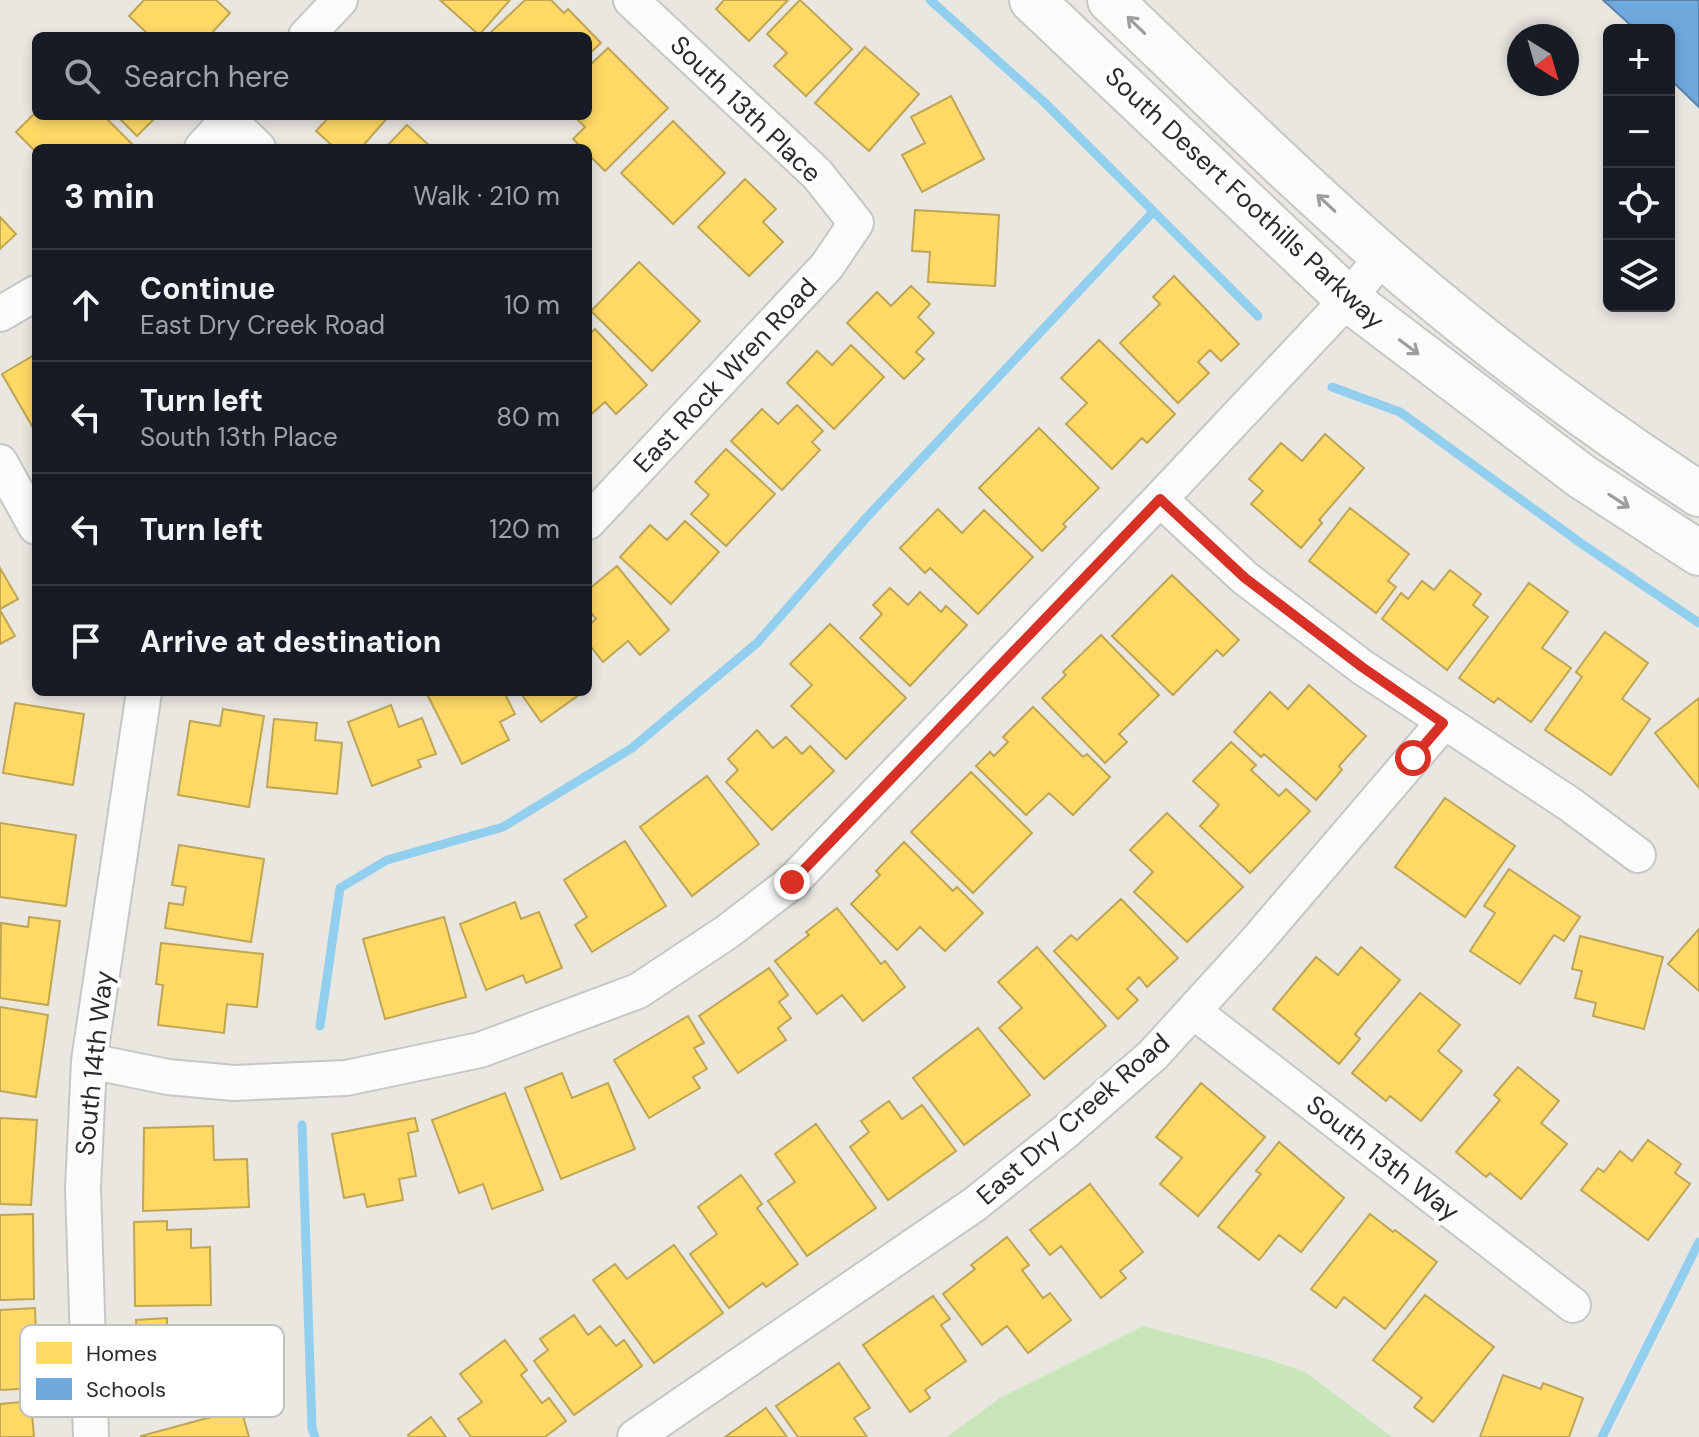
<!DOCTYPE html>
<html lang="en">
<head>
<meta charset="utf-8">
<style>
	body { margin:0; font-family:"DM Sans",sans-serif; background:#20242c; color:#f1f3f6 }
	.controls { position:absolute; right:24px; top:24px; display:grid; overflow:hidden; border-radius:12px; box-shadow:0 4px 12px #0003 }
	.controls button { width:72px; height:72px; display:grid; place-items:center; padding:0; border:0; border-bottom:2px solid #363941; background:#171b24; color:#f1f3f6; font:40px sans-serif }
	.compass { position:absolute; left:1507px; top:24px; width:72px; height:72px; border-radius:50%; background:#171b24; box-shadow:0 4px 12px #0003; rotate:143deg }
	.stop { position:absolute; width:24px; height:24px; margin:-18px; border:6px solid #d93025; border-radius:50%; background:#fff }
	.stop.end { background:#d93025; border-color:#fff; box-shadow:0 2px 8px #0008 }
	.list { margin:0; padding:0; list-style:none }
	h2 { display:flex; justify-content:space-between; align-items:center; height:104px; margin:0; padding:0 32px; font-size:34px }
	h2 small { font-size:26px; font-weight:400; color:#9ea1a6 }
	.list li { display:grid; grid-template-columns:52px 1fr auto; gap:24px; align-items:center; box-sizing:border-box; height:112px; padding:0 32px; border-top:2px solid #363941 }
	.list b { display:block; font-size:30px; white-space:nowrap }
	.list p { margin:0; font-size:26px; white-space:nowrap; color:#9ea1a6 }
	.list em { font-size:26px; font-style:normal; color:#9ea1a6 }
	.icon { flex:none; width:44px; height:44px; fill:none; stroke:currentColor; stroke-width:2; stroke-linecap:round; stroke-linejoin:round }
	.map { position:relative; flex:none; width:1699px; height:1437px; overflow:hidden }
	.search { position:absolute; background:#171b24; box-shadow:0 4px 12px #0003; left:32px; top:32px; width:560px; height:88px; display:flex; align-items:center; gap:20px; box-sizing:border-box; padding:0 28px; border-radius:12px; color:#9ea1a6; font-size:30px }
	.panel { position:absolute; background:#171b24; box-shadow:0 4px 12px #0003; left:32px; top:144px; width:560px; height:552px; border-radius:12px }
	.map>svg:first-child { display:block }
	.green { fill:#c8e6b9 }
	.homes { fill:#ffd966; stroke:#bfa554; stroke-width:2 }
	.schools { fill:#6fa8dc; stroke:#5b82a7; stroke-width:2 }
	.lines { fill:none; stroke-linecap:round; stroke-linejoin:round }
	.stream { stroke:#92cfee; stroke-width:9 }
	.minor-casing { stroke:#c7c6c6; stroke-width:38 }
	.tertiary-casing { stroke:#c7c6c6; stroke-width:48 }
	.minor { stroke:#fcfbfa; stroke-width:34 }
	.tertiary { stroke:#fcfbfa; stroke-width:44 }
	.oneway { stroke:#9e9d9d }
	.route { stroke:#d93025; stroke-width:10 }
	.labels { text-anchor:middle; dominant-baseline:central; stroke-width:8; stroke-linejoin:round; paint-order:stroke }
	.street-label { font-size:26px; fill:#2b2b2b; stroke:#fff }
	.key { fill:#fff; stroke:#bfbfbf; stroke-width:2 }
	.key-label { font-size:22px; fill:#2b2b2b }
</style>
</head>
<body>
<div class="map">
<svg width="1699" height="1437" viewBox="0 0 1699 1437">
	<rect width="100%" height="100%" fill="#eae7e1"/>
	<path class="green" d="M1143 1326 1264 1358 1305 1372 1392 1437H947L1000 1398Z"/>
	<path class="homes" d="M144 0H216L230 13 209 36H150L129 16Z
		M440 0H510L479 35Z
		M525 0H551L564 13 568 9 601 43 588 55V36H487Z
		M724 0H788L749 41 716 9Z
		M800 0 852 49 806 96 774 66 787 53 767 34Z
		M865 47 919 94 869 151 815 103Z
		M608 48 668 108 605 171 588 154V148H582L573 139 585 127 574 116H588V67Z
		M951 96 984 159 922 192 902 155 925 143 911 117Z
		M36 112V116H104L132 144 128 148H36V152L16 132Z
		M117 116H157L137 136Z
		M330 116H389L361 148H335L316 131Z
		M673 121 725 173 673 224 621 173Z
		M407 125 432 148H385Z
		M745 179 776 209 763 222 783 242 749 276 698 227Z
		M915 210 999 215 995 286 928 282 930 252 912 251Z
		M0 217 16 234 0 249Z
		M639 262 700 321 652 371 591 311Z
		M1174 276 1239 344 1221 361 1210 350 1198 362 1209 373 1178 403 1120 343 1160 304 1153 297Z
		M911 286 930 304 918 317 934 333 916 352 924 359 904 379 847 323 877 292 891 306Z
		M595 329 647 385 616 414 605 402 588 417V336Z
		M1099 340 1175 414 1147 443 1142 438 1112 469 1066 424 1087 403 1061 378Z
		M851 345 884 377 834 429 787 383 817 351 832 365Z
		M36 354V433L2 374Z
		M797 405 823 431 812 442 820 450 782 490 731 441 762 409 778 424Z
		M1039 428 1099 488 1063 524 1066 527 1042 551 979 488Z
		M1325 434 1364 468 1319 520 1322 523 1301 548 1251 504 1263 491 1249 479 1281 443 1302 461Z
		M726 449 775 494 726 546 691 514 709 495 695 482Z
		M1350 508 1409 554 1388 581 1396 587 1376 613 1309 561Z
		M938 509 962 533 984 510 1033 557 978 614 930 568 925 573 900 548Z
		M685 521 719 552 671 604 620 557 650 525 667 540Z
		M617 566 669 630 640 655 628 641 603 662 588 643V626L596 619 588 609V590Z
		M0 568 18 599 0 609Z
		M1450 570 1481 594 1473 605 1488 617 1447 670 1382 619 1401 593 1408 599 1422 581 1434 590Z
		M1172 575 1239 640 1223 656 1217 650 1173 695 1112 636Z
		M1529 583 1568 612 1542 648 1571 668 1531 722 1498 698 1494 703 1459 678Z
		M890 588 908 605 920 592 941 612 946 606 967 625 910 686 860 638 882 614 873 605Z
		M0 610 15 636 0 644Z
		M830 624 906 698 846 759 791 706 812 685 790 664Z
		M1605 632 1648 663 1622 699 1650 719 1611 775 1545 730 1582 677 1576 672Z
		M1101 635 1159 695 1119 734 1127 742 1105 763 1042 698 1066 675 1063 672Z
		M1309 685 1366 736 1339 766 1342 770 1316 800 1264 754 1261 757 1234 732 1270 692 1288 709Z
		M431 692H504L515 714 500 722 509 740 462 764 427 694Z
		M520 692H583L541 722Z
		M1699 698V788L1655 733Z
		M15 703 84 714 73 785 3 773Z
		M391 705 399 727 422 718 436 754 418 760 421 767 372 786 348 722Z
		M1033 707 1083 757 1087 754 1110 777 1073 815 1049 793 1026 815 976 766 990 752 994 756 1008 742 1003 737Z
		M223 709 264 716 249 807 178 795 190 721 220 726Z
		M274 719 317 723 315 740 342 743 337 794 267 787Z
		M757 730 773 748 786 737 802 754 810 746 834 771 772 830 726 782 738 770 728 759Z
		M1231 742 1256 765 1251 770 1279 796 1286 789 1310 811 1250 873 1200 826 1219 805 1193 781Z
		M971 772 1032 833 973 893 911 832Z
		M707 776 759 844 692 896 640 827Z
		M1445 798 1515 846 1465 917 1395 867Z
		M1167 813 1243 887 1187 942 1134 892 1153 872 1130 850Z
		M0 823 76 835 66 906 0 897Z
		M625 841 666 906 592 952 575 925 587 917 564 880Z
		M904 842 953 891 957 887 983 913 945 951 920 927 897 950 851 904 880 875 876 871Z
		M179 845 264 859 251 942 165 928 169 903 183 905 186 887 172 885Z
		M1509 869 1580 917 1564 941 1554 935 1520 984 1470 951 1495 913 1484 906Z
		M1121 899 1178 958 1147 987 1139 977 1127 989 1138 1000 1118 1019 1054 951 1071 935 1077 940Z
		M515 902 521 919 539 912 562 968 526 983 523 975 486 990 460 924Z
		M837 908 881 964 885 961 905 987 863 1021 842 995 817 1014 775 961 809 935 806 932Z
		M29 917 60 921 48 1005 0 998 1 923 28 927Z
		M444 917 466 997 385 1019 363 939Z
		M1699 929V991L1668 964Z
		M1580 936 1663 957 1644 1029 1593 1016 1596 1003 1575 998 1582 971 1572 969Z
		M161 943 263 954 257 1007 227 1004 224 1033 158 1025 163 985 156 984Z
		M1037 947 1106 1026 1044 1079 999 1028 1022 1008 998 982Z
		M1361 947 1400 980 1355 1034 1360 1039 1339 1064 1273 1009 1316 957 1338 975Z
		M769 968 788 995 779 1002 791 1018 778 1028 786 1040 738 1073 699 1016Z
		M1420 993 1460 1025 1438 1051 1462 1071 1421 1121 1390 1096 1386 1101 1352 1073Z
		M0 1007 48 1015 36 1097 0 1091Z
		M688 1016 704 1043 694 1048 707 1069 693 1077 700 1088 649 1118 614 1060Z
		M978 1028 1030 1095 964 1145 913 1078Z
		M1518 1067 1559 1101 1541 1123 1567 1144 1521 1199 1490 1173 1486 1177 1456 1152 1500 1100 1494 1095Z
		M562 1073 572 1098 608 1083 635 1149 561 1179 525 1088Z
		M1201 1083 1265 1137 1198 1216 1160 1184 1182 1158 1156 1137Z
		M505 1093 543 1190 492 1209 483 1184 459 1193 432 1120Z
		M889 1101 902 1119 922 1105 956 1151 888 1200 850 1147 869 1132 861 1121Z
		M0 1118 37 1120 31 1205 0 1204Z
		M415 1118 418 1131 408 1133 416 1176 399 1179 403 1200 367 1207 364 1194 344 1198 332 1134Z
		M816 1124 876 1208 807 1256 768 1201 795 1182 775 1154Z
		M213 1126 214 1160 247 1159 249 1207 143 1211 144 1128Z
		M1648 1140 1681 1164 1675 1173 1690 1184 1648 1240 1581 1190 1598 1168 1604 1172 1620 1151 1632 1161Z
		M1279 1142 1344 1198 1301 1252 1279 1235 1259 1260 1218 1227 1261 1174 1256 1171Z
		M741 1175 762 1204 757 1208 798 1264 766 1287 763 1283 729 1308 690 1254 717 1234 698 1207Z
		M1090 1184 1143 1252 1120 1271 1126 1278 1101 1298 1061 1246 1050 1255 1030 1230Z
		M33 1214 34 1299 0 1300V1215Z
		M1370 1214 1393 1232 1395 1230 1437 1262 1385 1329 1344 1297 1336 1308 1311 1289Z
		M167 1221V1230L191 1229V1248L210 1247 211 1305 135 1306 134 1222Z
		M1007 1237 1029 1265 1022 1270 1043 1298 1050 1293 1071 1320 1028 1353 1007 1326 982 1345 943 1294 975 1269 971 1265Z
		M674 1245 723 1313 654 1363 593 1280 615 1264 627 1279Z
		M1425 1295 1494 1347 1433 1422 1414 1407 1422 1398 1373 1360Z
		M933 1296 950 1319 941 1325 966 1361 925 1390 930 1398 910 1412 863 1345Z
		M35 1308 38 1388 0 1390V1310Z
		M574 1315 588 1335 600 1326 616 1346 624 1340 642 1366 574 1415 534 1361 548 1350 540 1339Z
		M167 1318V1328L202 1325 207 1401 141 1404 136 1320Z
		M505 1340 527 1370 521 1375 542 1403 549 1398 566 1421 545 1437H471L458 1419 482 1402 460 1374Z
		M839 1363 870 1408 854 1418 867 1437H798L776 1406Z
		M1503 1375 1541 1389 1543 1383 1583 1398 1569 1437H1480Z
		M31 1401 34 1437H0V1404Z
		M766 1408 787 1437H725Z
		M241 1409 249 1437H141V1436Z
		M431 1417 446 1437H409L408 1435Z"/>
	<path class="schools" d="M1603 0H1699V107L1669 78V30H1636Z"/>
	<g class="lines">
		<path class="stream" d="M930 0 1045 103 1258 316
			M1332 387 1400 412 1582 544 1699 623
			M320 1026 340 888 387 860 503 827 632 748 757 643 867 517 1153 212
			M302 1125 312 1428 315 1437
			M1602 1437 1699 1242"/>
		<defs>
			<path id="minor" d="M306 36 340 0
				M228 119 258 148
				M202 148 231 116
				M0 314 36 293
				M0 462 36 527
				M1160 499 1245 578 1362 667 1571 805 1638 855
				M588 522 827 266 856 223 817 174 631 0
				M1193 1011 1573 1305
				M89 1061 168 1077 234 1083 346 1078 480 1050 638 991 727 932 792 882 1160 499 1348 299 1383 256
				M91 1437 83 1188 89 1061 144 692
				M635 1437 975 1204 1065 1132 1153 1055 1255 943 1443 723"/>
			<path id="tertiary" d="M1032 0 1348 299 1581 476 1699 553
				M1110 0C1200 86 1290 175 1384 257 1484 344 1588 422 1699 494"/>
		</defs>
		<use href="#minor" class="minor-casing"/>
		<use href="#tertiary" class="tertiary-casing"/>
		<use href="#minor" class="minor"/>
		<use href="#tertiary" class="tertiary"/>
	</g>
	<defs><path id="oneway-shaft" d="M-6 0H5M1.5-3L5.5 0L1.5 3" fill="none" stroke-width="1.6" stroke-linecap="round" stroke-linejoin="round" transform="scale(2)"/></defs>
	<g class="oneway">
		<use href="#oneway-shaft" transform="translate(1136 25) rotate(-136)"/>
		<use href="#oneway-shaft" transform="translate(1326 203) rotate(-137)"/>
		<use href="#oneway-shaft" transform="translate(1409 347) rotate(37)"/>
		<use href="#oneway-shaft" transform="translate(1619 501) rotate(33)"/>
	</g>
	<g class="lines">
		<path class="route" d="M792 882 1160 499 1245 578 1362 667 1443 723 1413 758"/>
	</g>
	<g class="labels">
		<g class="street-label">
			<text transform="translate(746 109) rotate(44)">South 13th Place</text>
			<text transform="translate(1245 198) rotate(43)">South Desert Foothills Parkway</text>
			<text transform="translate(725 375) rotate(-47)">East Rock Wren Road</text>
			<text transform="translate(94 1063) rotate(-84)">South 14th Way</text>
			<text transform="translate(1073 1119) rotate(-41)">East Dry Creek Road</text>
			<text transform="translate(1383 1158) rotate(38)">South 13th Way</text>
		</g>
	</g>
	<rect x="20" y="1325" width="264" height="92" rx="12" class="key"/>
	<rect x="36" y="1342" width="36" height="22" fill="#ffd966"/>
	<rect x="36" y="1378" width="36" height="22" fill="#6fa8dc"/>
	<g class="key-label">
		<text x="86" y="1361">Homes</text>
		<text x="86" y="1397">Schools</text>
	</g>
</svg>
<div class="controls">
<button>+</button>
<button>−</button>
<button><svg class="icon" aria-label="locate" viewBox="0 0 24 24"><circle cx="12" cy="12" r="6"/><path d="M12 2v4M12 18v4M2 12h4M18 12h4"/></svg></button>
<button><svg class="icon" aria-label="layers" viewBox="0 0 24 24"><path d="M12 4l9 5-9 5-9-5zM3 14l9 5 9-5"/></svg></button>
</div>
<svg class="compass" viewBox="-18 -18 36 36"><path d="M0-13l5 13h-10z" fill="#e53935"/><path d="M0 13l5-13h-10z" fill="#9ea1a6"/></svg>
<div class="stop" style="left:1413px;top:758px"></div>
<div class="stop end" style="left:792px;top:882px"></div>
<div class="search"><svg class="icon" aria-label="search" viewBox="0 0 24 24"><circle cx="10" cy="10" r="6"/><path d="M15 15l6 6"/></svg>Search here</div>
<section class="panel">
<h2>3 min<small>Walk · 210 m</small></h2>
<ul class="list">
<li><svg class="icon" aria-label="ahead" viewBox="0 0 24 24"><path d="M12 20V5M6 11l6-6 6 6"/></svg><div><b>Continue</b><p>East Dry Creek Road</p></div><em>10 m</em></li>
<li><svg class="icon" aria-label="left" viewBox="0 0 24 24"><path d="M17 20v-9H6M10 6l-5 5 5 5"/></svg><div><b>Turn left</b><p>South 13th Place</p></div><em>80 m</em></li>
<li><svg class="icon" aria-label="left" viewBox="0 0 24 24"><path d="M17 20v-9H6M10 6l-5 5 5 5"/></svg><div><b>Turn left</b></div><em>120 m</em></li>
<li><svg class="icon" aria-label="arrive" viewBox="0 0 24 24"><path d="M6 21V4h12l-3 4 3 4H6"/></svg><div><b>Arrive at destination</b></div></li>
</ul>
</section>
</div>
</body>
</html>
